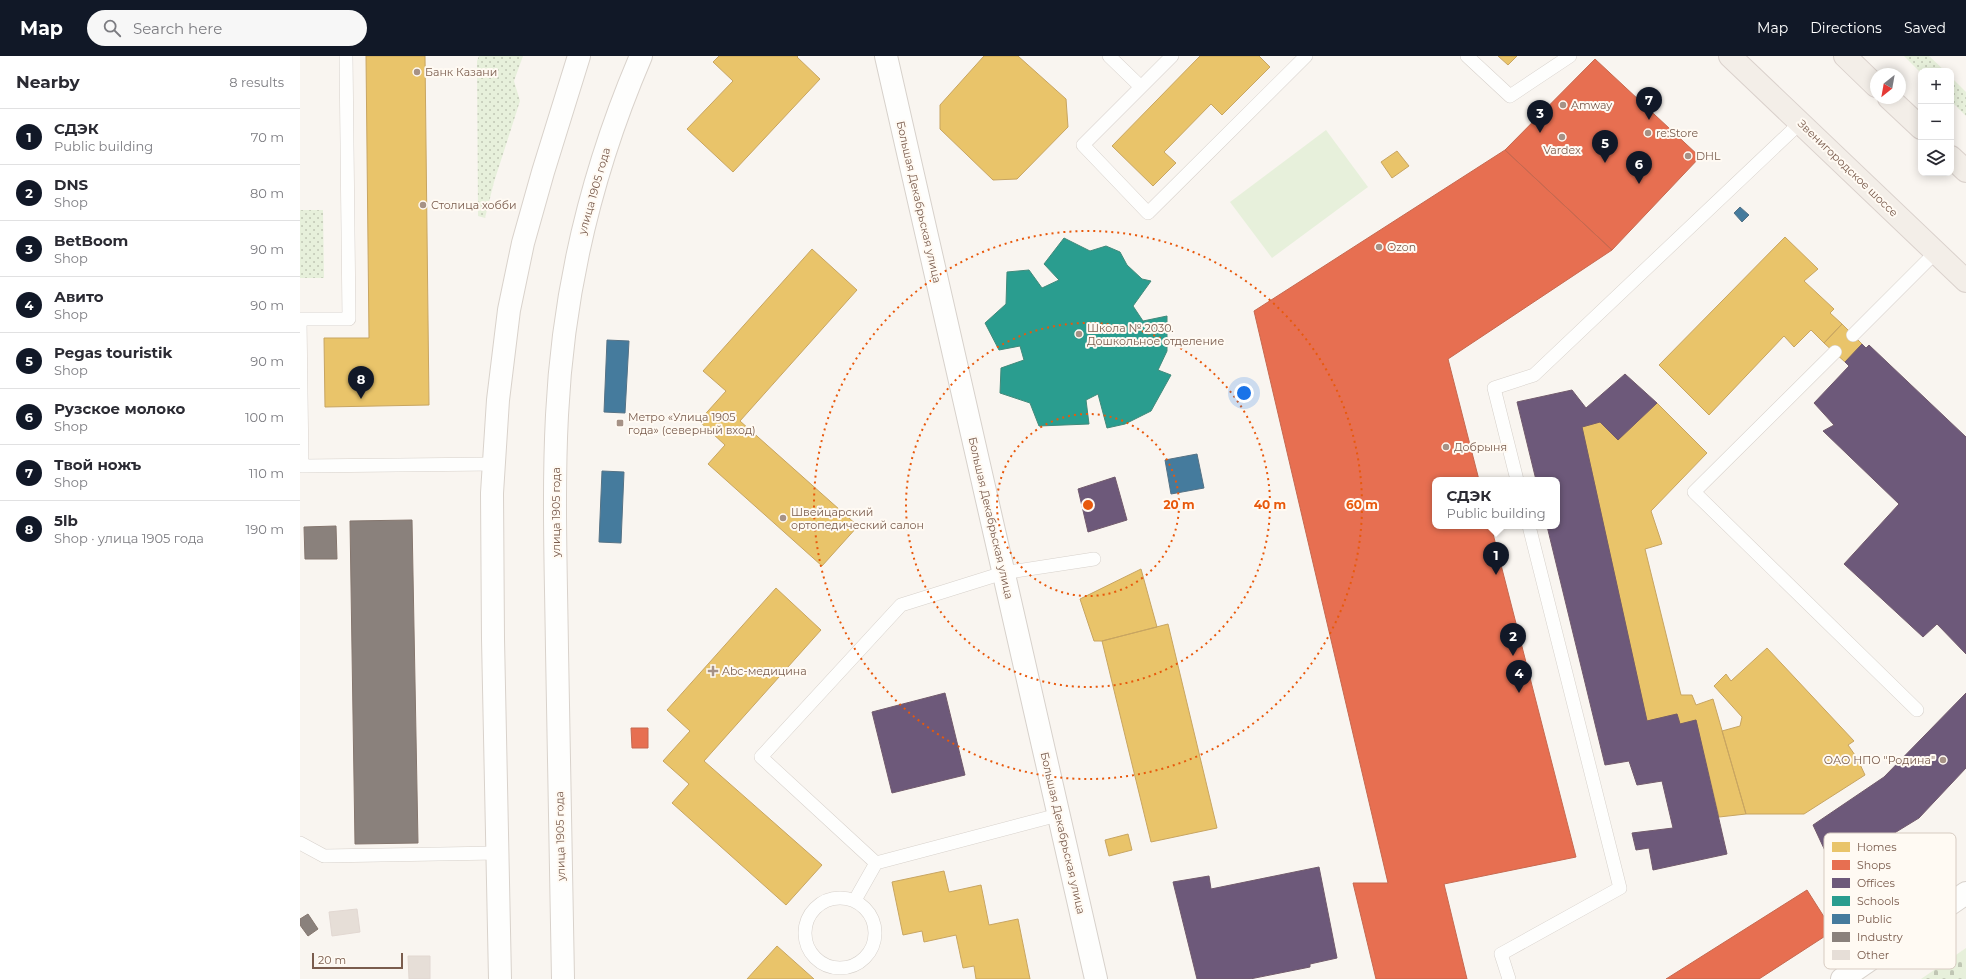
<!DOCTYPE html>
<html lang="en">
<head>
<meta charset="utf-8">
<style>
	body { margin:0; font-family:Montserrat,sans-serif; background:#f7f7f7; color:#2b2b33 }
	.controls { position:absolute; right:12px; top:12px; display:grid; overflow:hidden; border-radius:8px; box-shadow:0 2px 10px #0003 }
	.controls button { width:36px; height:36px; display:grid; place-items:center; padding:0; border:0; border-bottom:1px solid #e1e1e2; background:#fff; color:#2b2b33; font:20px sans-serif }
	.compass { position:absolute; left:1570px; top:12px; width:36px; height:36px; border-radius:50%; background:#fff; box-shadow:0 2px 10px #0003; rotate:211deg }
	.scale { position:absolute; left:12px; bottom:10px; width:91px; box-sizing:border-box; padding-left:4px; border:2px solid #7a5c4d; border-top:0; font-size:11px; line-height:14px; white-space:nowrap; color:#7a5c4d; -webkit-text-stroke:3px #fffaf3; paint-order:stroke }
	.you { position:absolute; left:944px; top:337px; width:14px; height:14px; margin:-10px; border:3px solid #fff; border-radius:50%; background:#1a73e8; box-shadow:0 0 0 6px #1a73e833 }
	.badge { display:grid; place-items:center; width:26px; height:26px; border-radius:50%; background:#111827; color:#fff; font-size:13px; font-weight:700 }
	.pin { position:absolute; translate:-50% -33px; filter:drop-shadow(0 1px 2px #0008) }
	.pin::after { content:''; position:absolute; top:21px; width:14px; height:12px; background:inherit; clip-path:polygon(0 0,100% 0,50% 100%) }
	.popup { position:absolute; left:1132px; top:421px; width:128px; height:52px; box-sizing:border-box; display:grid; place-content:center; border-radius:8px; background:#fff; filter:drop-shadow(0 1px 3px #0005); font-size:13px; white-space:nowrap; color:#7c7c81 }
	.popup b { font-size:15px; color:#2b2b33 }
	.popup::after { content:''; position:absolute; left:50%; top:100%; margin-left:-8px; border:8px solid transparent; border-top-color:#fff }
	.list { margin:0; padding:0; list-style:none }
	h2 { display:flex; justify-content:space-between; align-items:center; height:52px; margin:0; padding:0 16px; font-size:17px }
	h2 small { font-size:13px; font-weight:400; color:#7c7c81 }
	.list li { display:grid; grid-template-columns:26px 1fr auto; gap:12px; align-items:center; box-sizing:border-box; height:56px; padding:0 16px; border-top:1px solid #e1e1e2 }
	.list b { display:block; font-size:15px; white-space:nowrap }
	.list p { margin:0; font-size:13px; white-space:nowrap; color:#7c7c81 }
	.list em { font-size:13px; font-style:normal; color:#7c7c81 }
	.icon { flex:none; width:22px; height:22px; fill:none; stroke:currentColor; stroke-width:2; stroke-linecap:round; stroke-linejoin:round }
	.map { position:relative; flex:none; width:1666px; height:923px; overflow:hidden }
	header { display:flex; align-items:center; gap:24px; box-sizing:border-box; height:56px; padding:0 20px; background:#111827; color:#fff }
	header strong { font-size:19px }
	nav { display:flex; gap:22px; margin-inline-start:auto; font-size:14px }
	.search { width:280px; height:36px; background:#f7f7f7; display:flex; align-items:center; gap:10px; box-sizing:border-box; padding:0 14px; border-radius:22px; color:#7c7c81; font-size:15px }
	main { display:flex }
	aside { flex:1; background:#fff }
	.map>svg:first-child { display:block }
	.grass { fill:url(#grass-dots) }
	.cemetery { fill:url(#cemetery-stones) }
	.garden { fill:#e7f0db }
	.homes { fill:#e9c46a; stroke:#c8a561 }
	.shops { fill:#e76f51; stroke:#c66950 }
	.offices { fill:#6d597a; stroke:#715a6c }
	.schools { fill:#2a9d8f; stroke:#428a7b }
	.public { fill:#457b9d; stroke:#557285 }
	.industry { fill:#8a817c; stroke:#85766e }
	.building { fill:#e6ded7; stroke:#e2d8d2 }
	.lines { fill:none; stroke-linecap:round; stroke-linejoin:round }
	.service-casing { stroke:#d7d1cb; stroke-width:14 }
	.minor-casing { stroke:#d7d1cb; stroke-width:24 }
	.tertiary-casing { stroke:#d7d1cb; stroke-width:24 }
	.secondary-casing { stroke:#d9d2cb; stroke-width:24 }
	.primary-casing { stroke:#dad1cc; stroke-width:24 }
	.service { stroke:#fefefd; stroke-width:13 }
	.minor { stroke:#fefefd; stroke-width:22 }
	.tertiary { stroke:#fefefd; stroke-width:22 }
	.secondary { stroke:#fefefd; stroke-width:22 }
	.primary { stroke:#f3eee8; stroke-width:22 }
	.ring { fill:none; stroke:#e8590c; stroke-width:2; stroke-dasharray:2 4 }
	.poi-dot { fill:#a69286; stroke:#fffaf3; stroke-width:1.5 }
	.labels { text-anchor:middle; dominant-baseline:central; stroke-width:4; stroke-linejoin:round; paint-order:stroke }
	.poi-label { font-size:11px; fill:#7a5c4d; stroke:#fffaf3; text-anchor:start }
	.street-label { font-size:11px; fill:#7a5c4d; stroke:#fffaf3 }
	.key { fill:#fffaf3; stroke:#d7cbc1; stroke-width:1 }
	.key-label { font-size:11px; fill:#7a5c4d }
	.centre { fill:#e8590c; stroke:#fffaf3; stroke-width:2 }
	.ring-label { font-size:12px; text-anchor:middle; font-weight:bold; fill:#e8590c; stroke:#fffaf3; stroke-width:4; stroke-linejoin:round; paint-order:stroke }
</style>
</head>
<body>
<header>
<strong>Map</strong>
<div class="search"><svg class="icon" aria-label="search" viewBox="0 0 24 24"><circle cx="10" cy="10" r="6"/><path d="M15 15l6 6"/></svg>Search here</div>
<nav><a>Map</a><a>Directions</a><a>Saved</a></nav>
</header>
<main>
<aside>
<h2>Nearby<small>8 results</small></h2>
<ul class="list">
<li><span class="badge">1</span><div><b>СДЭК</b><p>Public building</p></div><em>70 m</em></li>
<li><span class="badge">2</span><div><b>DNS</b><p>Shop</p></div><em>80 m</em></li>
<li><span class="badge">3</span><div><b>BetBoom</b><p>Shop</p></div><em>90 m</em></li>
<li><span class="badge">4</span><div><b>Авито</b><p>Shop</p></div><em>90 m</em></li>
<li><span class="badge">5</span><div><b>Pegas touristik</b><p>Shop</p></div><em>90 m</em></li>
<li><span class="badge">6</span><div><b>Рузское молоко</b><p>Shop</p></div><em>100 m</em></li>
<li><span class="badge">7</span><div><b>Твой ножъ</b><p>Shop</p></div><em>110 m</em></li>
<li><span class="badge">8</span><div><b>5lb</b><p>Shop · улица 1905 года</p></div><em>190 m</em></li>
</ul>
</aside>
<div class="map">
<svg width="1666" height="923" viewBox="0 0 1666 923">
	<defs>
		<pattern id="grass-dots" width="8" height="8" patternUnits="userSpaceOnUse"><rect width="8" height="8" fill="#e7f0db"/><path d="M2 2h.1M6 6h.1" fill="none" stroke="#c0c6b4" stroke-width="1.8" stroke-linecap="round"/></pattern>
		<pattern id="cemetery-stones" width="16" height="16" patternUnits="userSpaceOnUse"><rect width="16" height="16" fill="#e7f0db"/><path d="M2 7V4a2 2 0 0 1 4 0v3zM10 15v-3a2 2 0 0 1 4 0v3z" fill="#c0c6b4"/></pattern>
	</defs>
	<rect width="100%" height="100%" fill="#f9f5f0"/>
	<path class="grass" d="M179 0H223L214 25 220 45 194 126 185 162 178 160 177 5Z
		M1604 0H1629L1645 15H1621V17Z
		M1651 21 1666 36V60L1651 45Z
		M0 154H23L24 222H0Z"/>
	<path class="cemetery" d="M1666 892V923H1621Z"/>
	<path class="garden" d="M1026 74 1068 131 972 202 930 146Z"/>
	<path class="homes" d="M66 0H125L129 349 25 351 24 282H69Z
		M419 0H498L497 1 520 23 433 116 387 73 433 25 413 6Z
		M684 0H718L766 43 768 71 717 123 693 124 640 73V49Z
		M900 0H959L970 11 922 59 911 48 864 96 876 107 853 130 812 90Z
		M1198 0H1217L1208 9Z
		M1097 95 1109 110 1092 122 1081 106Z
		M1485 181 1518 213 1504 225 1534 253 1530 257 1542 268 1524 287 1511 274 1494 291 1484 280 1409 359 1359 309Z
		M512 193 557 234 440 365 558 470 522 510 408 408 425 389 399 365 426 335 403 315Z
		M1542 268 1562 288 1545 306 1524 287Z
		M1357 347 1407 397 1351 455 1362 488 1345 493 1381 639H1392L1396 649 1413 643 1446 758 1419 761 1396 664 1380 668 1377 658 1347 665 1282 371 1300 366 1318 384Z
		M841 513 857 571 802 585H794L780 543Z
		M476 532 521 574 404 705 522 809 486 849 372 747 389 728 363 705 390 675 367 654Z
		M868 568 917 772 851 786 802 585Z
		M1467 592 1554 685 1548 689 1557 702 1565 719 1504 758H1446L1422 675 1440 670 1442 661 1414 630 1426 618 1431 625Z
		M828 778 832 794 809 800 805 784Z
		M644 815 649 836 681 829 689 869 718 863 730 923H676L674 910 663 912 656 879 624 886 622 875 603 879 592 826Z
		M477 890 514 923H447Z"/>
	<path class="shops" d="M1295 3 1400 101 1312 194 1205 94Z
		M1205 94 1312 194 1148 303 1179 424H1135V470H1191L1276 801 1144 828 1167 923H1076L1053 827H1088L954 255Z
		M331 672H348V692H332Z
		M1507 834 1533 875 1459 923H1366Z"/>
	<path class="offices" d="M1562 288 1566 292 1569 289 1666 381V598L1637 568 1623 581 1544 508 1599 448 1523 375 1534 369 1514 347 1549 310 1545 306Z
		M1325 318 1357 347 1318 384 1300 366 1282 371 1347 665 1377 658 1380 668 1396 664 1427 798 1353 814 1349 792 1336 794 1332 777 1373 772 1362 725 1337 729 1329 705 1305 709 1247 470H1257V424H1236L1217 346 1272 334 1286 352Z
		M815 421 827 464 788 476 778 433Z
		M645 637 665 719 592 737 572 656Z
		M1666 637V712L1619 762 1534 814 1513 769 1584 721Z
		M1019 811 1037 902 1010 908V911L950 923H897L873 826 909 820 911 833Z"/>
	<path class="schools" d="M764 182 790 195 806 190 820 196 827 209 842 223 851 225 833 250 843 265 867 260V295L858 314 871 319 851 355 825 368 807 372 798 338 786 344 789 368 739 370 730 347 700 337 701 312 724 304 720 290 699 294 685 267 706 248 707 216 729 214 742 232 759 224 744 208Z"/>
	<path class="public" d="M1440 151 1449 159 1442 166 1434 157Z
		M307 284 329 285 325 357 304 356Z
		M897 398 904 432 871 438 865 404Z
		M302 415 324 416 321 487 299 486Z"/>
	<path class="industry" d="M112 464 118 787 55 788 50 465Z
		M36 470 37 503H5L4 471Z
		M8 858 18 873 8 880 0 869V863Z"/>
	<path class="building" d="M57 853 60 876 32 880 29 856Z
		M108 900H130V923H109Z"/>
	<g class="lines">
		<defs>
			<path id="service" d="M46 0 49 263H0L2 410 194 408
				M809 0 841 31 783 89 848 157 1006 0
				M1167 0 1210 40 1270 0
				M841 31 872 0
				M1553 279 1636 196
				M1535 296 1394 436 1617 654
				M1217 424 1194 332 1234 319 1500 67
				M0 787 24 800 197 797
				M576 807 461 701 601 549 703 517 794 503
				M505 877a35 35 0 1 1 70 0a35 35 0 1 1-70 0Z
				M555 844 576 807 758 759
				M1209 923 1201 898 1320 832 1229 470"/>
			<path id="minor" d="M1542 923 1666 837"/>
			<path id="tertiary" d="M586 0 796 923"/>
			<path id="secondary" d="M200 923 193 583 192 437 198 344 209 254 223 187 243 116 279 0
				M263 923C261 813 259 704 257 594 256 516 253 437 257 359 263 236 292 114 341 0"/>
			<path id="primary" d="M1430 0 1666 225
				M1545 0 1576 30
				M1589 42 1621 72
				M1651 101 1666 115"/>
		</defs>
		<use href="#service" class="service-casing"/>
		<use href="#minor" class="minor-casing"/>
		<use href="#tertiary" class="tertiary-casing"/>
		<use href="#secondary" class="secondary-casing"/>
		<use href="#primary" class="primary-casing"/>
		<use href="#service" class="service"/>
		<use href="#minor" class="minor"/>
		<use href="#tertiary" class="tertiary"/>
		<use href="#secondary" class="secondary"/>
		<use href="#primary" class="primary"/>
	</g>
	<g class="ring">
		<circle cx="788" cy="449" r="91"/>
		<circle cx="788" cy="449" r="182"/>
		<circle cx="788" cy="449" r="274"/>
	</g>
	<g class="poi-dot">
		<circle cx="117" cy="16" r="4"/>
		<circle cx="1263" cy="49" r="4"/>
		<circle cx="1348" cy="77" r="4"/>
		<circle cx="1262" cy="81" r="4"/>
		<circle cx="1388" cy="100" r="4"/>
		<circle cx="123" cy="149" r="4"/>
		<circle cx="1079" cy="191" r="4"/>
		<circle cx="779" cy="278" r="4"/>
		<rect x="316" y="363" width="8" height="8" rx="2"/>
		<circle cx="1146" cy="391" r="4"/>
		<circle cx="483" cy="462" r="4"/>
		<path d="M411 609h4v4h4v4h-4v4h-4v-4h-4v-4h4z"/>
		<circle cx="1643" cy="704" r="4"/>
	</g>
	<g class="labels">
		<g class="poi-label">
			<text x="125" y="16">Банк Казани</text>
			<text x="1271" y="49">Amway</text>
			<text x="1356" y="77">re:Store</text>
			<text x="1262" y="94" text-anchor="middle">Vardex</text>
			<text x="1396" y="100">DHL</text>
			<text x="131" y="149">Столица хобби</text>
			<text x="1087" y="191">Ozon</text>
			<text x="787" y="272">Школа № 2030.<tspan x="787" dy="13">Дошкольное отделение</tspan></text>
			<text x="328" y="361">Метро «Улица 1905<tspan x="328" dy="13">года» (северный вход)</tspan></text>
			<text x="1154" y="391">Добрыня</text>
			<text x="491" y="456">Швейцарский<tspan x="491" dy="13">ортопедический салон</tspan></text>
			<text x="422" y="615">Abc-медицина</text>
			<text x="1635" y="704" text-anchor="end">ОАО НПО "Родина"</text>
		</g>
		<g class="street-label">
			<text transform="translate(1548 112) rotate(44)">Звенигородское шоссе</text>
			<text transform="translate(294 135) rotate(-74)">улица 1905 года</text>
			<text transform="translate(619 146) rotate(77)">Большая Декабрьская улица</text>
			<text transform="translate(256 456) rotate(-90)">улица 1905 года</text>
			<text transform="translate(691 462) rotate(77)">Большая Декабрьская улица</text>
			<text transform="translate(763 777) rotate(77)">Большая Декабрьская улица</text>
			<text transform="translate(260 780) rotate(-91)">улица 1905 года</text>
		</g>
	</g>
	<rect x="1524" y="777" width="132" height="136" rx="6" class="key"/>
	<rect x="1532" y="786" width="18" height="10" fill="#e9c46a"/>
	<rect x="1532" y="804" width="18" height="10" fill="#e76f51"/>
	<rect x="1532" y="822" width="18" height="10" fill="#6d597a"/>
	<rect x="1532" y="840" width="18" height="10" fill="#2a9d8f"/>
	<rect x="1532" y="858" width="18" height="10" fill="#457b9d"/>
	<rect x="1532" y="876" width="18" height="10" fill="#8a817c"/>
	<rect x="1532" y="894" width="18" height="10" fill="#e6ded7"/>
	<g class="key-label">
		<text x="1557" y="795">Homes</text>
		<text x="1557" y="813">Shops</text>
		<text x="1557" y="831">Offices</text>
		<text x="1557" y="849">Schools</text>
		<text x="1557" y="867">Public</text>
		<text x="1557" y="885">Industry</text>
		<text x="1557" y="903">Other</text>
	</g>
	<circle cx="788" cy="449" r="6" class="centre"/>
	<g class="ring-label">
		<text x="879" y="453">20 m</text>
		<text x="970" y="453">40 m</text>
		<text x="1062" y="453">60 m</text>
	</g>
</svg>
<div class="controls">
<button>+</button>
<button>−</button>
<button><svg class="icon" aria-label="layers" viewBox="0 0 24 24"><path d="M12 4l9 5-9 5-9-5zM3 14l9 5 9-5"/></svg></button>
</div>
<svg class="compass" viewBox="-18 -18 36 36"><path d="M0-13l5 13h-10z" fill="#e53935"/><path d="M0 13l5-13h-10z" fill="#7c7c81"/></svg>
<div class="scale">20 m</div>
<div class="you"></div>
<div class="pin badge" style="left:1196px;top:519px">1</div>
<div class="popup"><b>СДЭК</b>Public building</div>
<div class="pin badge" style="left:1213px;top:600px">2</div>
<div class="pin badge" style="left:1240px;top:77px">3</div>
<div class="pin badge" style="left:1219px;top:637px">4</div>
<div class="pin badge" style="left:1305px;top:107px">5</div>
<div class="pin badge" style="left:1339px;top:128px">6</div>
<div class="pin badge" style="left:1349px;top:64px">7</div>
<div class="pin badge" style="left:61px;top:343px">8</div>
</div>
</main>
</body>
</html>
